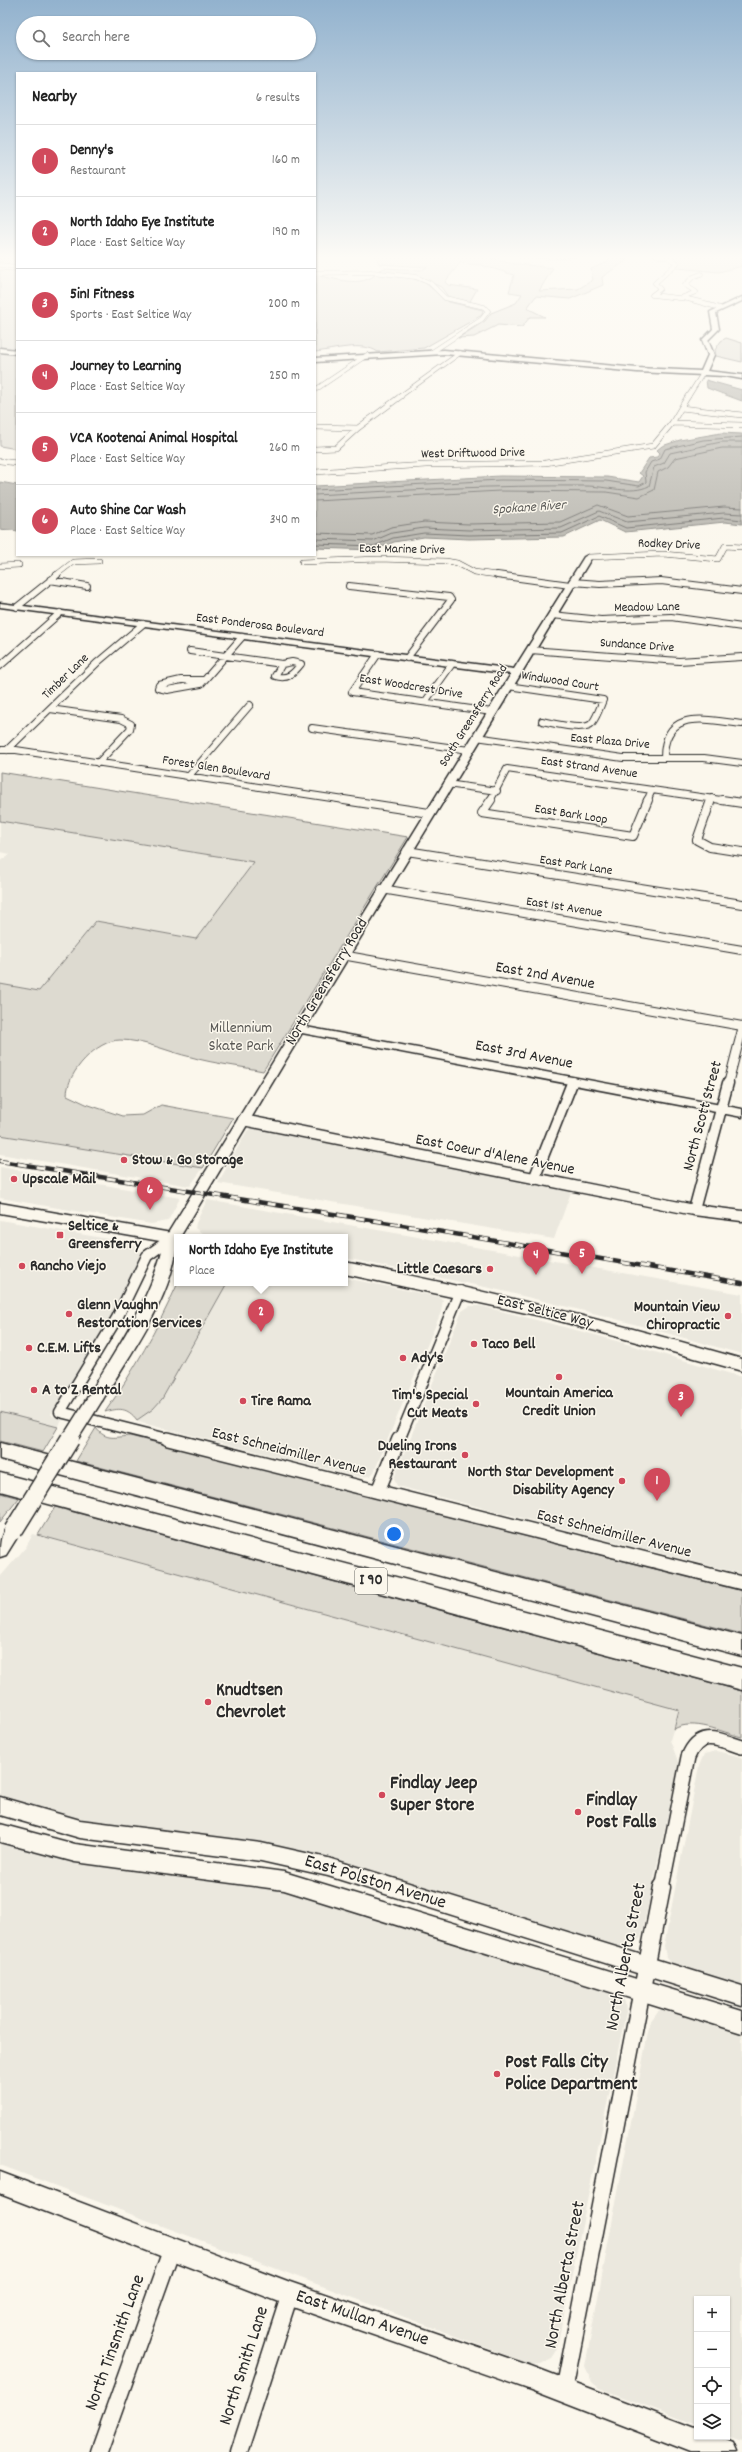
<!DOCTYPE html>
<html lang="en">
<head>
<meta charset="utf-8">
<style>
	body { margin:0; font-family:Dekko,sans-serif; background:#f6f6f6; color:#222 }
	.controls { position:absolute; right:12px; bottom:12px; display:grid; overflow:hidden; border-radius:0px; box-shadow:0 1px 3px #0004 }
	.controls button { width:36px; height:36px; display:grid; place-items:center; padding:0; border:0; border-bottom:1px solid #e0e0e0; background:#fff; color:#222; font:20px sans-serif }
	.you { position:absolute; left:394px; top:1534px; width:14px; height:14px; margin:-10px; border:3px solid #fff; border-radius:50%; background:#1a73e8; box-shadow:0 0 0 6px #1a73e833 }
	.badge { display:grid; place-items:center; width:26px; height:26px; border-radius:50%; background:#d1495b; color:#fff; font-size:13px; font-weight:700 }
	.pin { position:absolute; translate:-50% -33px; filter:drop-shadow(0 1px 2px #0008) }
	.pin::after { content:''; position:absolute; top:21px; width:14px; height:12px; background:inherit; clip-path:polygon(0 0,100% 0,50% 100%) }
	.popup { position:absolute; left:174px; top:1234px; width:174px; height:52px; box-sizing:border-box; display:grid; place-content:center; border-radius:0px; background:#fff; filter:drop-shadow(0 1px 3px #0005); font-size:13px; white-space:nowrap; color:#767676 }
	.popup b { font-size:15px; color:#222 }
	.popup::after { content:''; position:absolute; left:50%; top:100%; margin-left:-8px; border:8px solid transparent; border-top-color:#fff }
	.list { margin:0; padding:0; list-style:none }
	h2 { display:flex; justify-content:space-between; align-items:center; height:52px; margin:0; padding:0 16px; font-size:17px }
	h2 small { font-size:13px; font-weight:400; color:#767676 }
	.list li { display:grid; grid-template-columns:26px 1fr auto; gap:12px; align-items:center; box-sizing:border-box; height:72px; padding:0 16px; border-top:1px solid #e0e0e0 }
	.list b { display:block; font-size:15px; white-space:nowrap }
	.list p { margin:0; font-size:13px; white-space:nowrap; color:#767676 }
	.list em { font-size:13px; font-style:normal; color:#767676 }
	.icon { flex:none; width:22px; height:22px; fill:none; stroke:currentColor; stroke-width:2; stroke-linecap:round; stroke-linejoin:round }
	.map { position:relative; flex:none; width:742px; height:2452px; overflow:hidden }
	.search { position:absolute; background:#fff; box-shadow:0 1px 3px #0004; left:16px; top:16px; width:300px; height:44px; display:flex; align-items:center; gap:10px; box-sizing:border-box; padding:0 14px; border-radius:22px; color:#767676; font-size:15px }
	.panel { position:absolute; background:#fff; box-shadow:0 1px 3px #0004; left:16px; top:72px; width:300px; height:484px; border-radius:0px }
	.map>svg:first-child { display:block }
	.built { fill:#ebe8de }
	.green { fill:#dddad0; stroke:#84827e }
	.water { fill:#b1afa7; stroke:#7b7a75 }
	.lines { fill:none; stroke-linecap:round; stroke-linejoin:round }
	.shore { stroke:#61605d; stroke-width:1 }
	.street-far6-casing { stroke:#2b2b2b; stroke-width:5 }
	.street-far5-casing { stroke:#2b2b2b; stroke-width:6 }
	.street-far4-casing { stroke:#2b2b2b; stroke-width:8 }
	.street-far3-casing { stroke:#2b2b2b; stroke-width:10 }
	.street-far2-casing { stroke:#2b2b2b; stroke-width:13 }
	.street-far1-casing { stroke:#2b2b2b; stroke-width:16 }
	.street-casing { stroke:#2b2b2b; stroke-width:19 }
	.secondary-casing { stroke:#2b2b2b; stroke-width:3 }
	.primary-casing { stroke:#2b2b2b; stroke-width:3 }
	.highway-casing { stroke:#2b2b2b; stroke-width:3 }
	.street-far6 { stroke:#fbf7ec; stroke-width:4 }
	.street-far5 { stroke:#fbf7ec; stroke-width:5 }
	.street-far4 { stroke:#fbf7ec; stroke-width:6 }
	.street-far3 { stroke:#fbf7ec; stroke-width:8 }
	.street-far2 { stroke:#fbf7ec; stroke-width:10 }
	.street-far1 { stroke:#fbf7ec; stroke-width:13 }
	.street { stroke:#fbf7ec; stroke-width:16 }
	.secondary { fill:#fbf7ec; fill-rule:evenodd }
	.primary { fill:#fbf7ec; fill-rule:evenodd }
	.highway { fill:#fbf7ec; fill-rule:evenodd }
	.rail-casing { stroke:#2b2b2b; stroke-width:4.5 }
	.rail { stroke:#fbf7ec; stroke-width:3; stroke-dasharray:9; stroke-linecap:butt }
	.secondary-bridge-far1-casing { stroke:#2b2b2b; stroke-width:17; stroke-linecap:butt }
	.secondary-bridge-casing { stroke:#2b2b2b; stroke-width:21; stroke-linecap:butt }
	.secondary-bridge-far1 { stroke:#fbf7ec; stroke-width:14 }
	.secondary-bridge { stroke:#fbf7ec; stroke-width:18 }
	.poi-dot { fill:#d1495b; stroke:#fbf7ec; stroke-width:1.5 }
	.labels { text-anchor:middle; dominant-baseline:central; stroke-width:3; stroke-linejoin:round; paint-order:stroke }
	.far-street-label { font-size:13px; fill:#2b2b2b; stroke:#fbf7ec }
	.far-water-label { font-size:14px; font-style:italic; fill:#5a5956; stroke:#fbf7ec }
	.shield { fill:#fbf7ec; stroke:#696865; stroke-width:1 }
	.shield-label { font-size:15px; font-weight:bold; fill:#2b2b2b }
	.street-label { font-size:16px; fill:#2b2b2b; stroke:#fbf7ec }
	.park-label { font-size:16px; fill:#585754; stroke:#fbf7ec }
	.poi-label { font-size:16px; font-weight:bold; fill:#2b2b2b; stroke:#fbf7ec; text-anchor:start }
	.near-poi-label { font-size:19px; font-weight:bold; fill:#2b2b2b; stroke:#fbf7ec; text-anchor:start }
	.near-street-label { font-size:19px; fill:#2b2b2b; stroke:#fbf7ec }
</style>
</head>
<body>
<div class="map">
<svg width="742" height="2452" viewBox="0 0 742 2452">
	<rect width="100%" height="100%" fill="#fbf7ec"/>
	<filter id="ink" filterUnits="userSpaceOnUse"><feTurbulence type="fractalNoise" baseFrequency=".025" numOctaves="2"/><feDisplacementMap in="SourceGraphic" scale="8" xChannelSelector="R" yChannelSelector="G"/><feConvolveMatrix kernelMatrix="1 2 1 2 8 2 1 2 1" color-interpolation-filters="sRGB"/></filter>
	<g filter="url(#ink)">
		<path class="built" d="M0 821 254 862 196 939 96 921 39 991 0 984V861L10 854 0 852Z
			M255 1127H258L571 1192 554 1239 218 1183 247 1131Z
			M0 1135 203 1168 190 1186 0 1154Z
			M0 1167 180 1198 168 1221 151 1224 0 1198Z
			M207 1200 742 1294V1354L605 1316 490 1288 345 1258V1237H223L203 1234 195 1228 196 1223Z
			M0 1220 131 1243 140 1250V1255L110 1319 51 1414 54 1417 63 1419 58 1427 0 1412Z
			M345 1278 440 1297 443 1300 441 1312 374 1472 370 1476 359 1477 142 1423 137 1420 153 1409 162 1399 227 1283H345Z
			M470 1306H481L599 1336 742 1377V1574L397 1486 394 1478 462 1311Z
			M33 1534 679 1710 670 1740 679 1764 641 1938 626 1948 615 1947 302 1852 259 1843 162 1834 66 1818 0 1800V1577L26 1547Z
			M716 1751 742 1757V1987L673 1965 666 1957 664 1946 699 1766 704 1754Z
			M0 1840 279 1888 620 1994 625 2002 626 2012 556 2352 552 2358 541 2364 532 2365 0 2165Z
			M666 2008 742 2030V2442L727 2437V2299H697V2425L599 2388 592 2382 585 2366 650 2022 658 2011Z"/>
		<path class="green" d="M0 255H17V266L0 264Z
			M376 255H492L491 258 509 263 553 268 539 291 578 289 593 280 591 269 608 262 609 255H620L626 261 602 277 603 285 570 299 536 296 527 308 545 317H530L522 327 498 325 474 337 458 338 485 321 491 313 516 303 522 294 509 292 514 275 481 265 460 263 445 282 448 285 477 289 469 303 449 298 441 287 419 277 379 271 384 268 422 270 427 267 379 264Z
			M662 255H742V266L719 272 677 268 678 260Z
			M0 270 17 271V350L0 349Z
			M377 273 409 277 425 283 449 302 483 310 482 315 424 348 378 352C362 341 333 350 315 352V275C334 278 362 289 377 273Z
			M726 338 742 343V362L716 356 715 350 721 341Z
			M0 351 17 353V449L0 446Z
			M0 772 408 837 263 1071C239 1066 215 1064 191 1057 168 1052 145 1040 120 1040 97 1040 67 1072 67 1095L86 1104 122 1116 143 1115 161 1105 233 1118 203 1168 0 1135V984L39 991 96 921 196 939 254 862 0 821Z
			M178 1283H227L162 1399 153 1409 137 1420C127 1407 119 1408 105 1412 134 1371 157 1329 178 1283Z
			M0 1412 58 1427 43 1452 0 1441Z
			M96 1428C106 1441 115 1437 130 1436L742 1591V1634L76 1461Z
			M0 1493 19 1498 0 1522Z
			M55 1507 742 1691V1737C721 1732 694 1718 674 1729L679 1710 38 1535Z"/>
		<path class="water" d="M706 380 742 390V401L707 388Z
			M721 433 742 434V524L725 522 625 532 600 520 564 537 469 539 424 537 394 542 375 550 315 548V486L500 476 607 477 639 482 643 476 639 473 649 458 657 457 660 453 657 450 662 446 680 440Z
			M0 482 17 485V531L0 529Z"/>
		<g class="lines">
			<path class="shore" d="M315 490 500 480 606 481 639 486 646 482 645 472 651 462 660 459 665 449 703 440 742 437
				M315 495C406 490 496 485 586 486 606 486 631 495 649 486L654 467 664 463 670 453 721 442H742
				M315 501 500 491 606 492 639 497 654 490 658 472 668 467 675 458 722 448H742
				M315 533 372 535 391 527 424 522 469 524 560 522 598 505 628 516 724 507 742 508
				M315 539 373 541 392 533 424 528 469 530 561 528 599 511 627 522 724 513 742 514
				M315 544 374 546 393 538 424 533 469 535 562 533 599 516 626 528 724 518 742 520"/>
			<defs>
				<path id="street-far6" d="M520 255 553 257 574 255
					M656 255 669 258 677 263 655 283 660 289 652 295 688 299
					M0 265 17 267
					M315 273 372 272 416 277 430 283 445 298 484 307 488 311 482 319 432 352
					M683 297 696 292 685 285 693 277 701 274
					M709 304 688 299 720 308
					M315 390 367 355
					M399 397 460 353
					M688 397 703 373"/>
				<path id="street-far5" d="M681 408 742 415
					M672 423 742 425
					M315 427 358 428
					M315 449 336 448 358 428 401 396
					M0 461 17 463
					M315 472 426 465 545 463 653 446 672 423 688 396
					M588 557 663 554 718 559 725 546 742 547
					M302 562 378 559 446 561 457 563 474 572 505 576
					M0 566 19 565
					M55 576 73 562 99 561"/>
				<path id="street-far4" d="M497 575 570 585
					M50 580 87 586
					M572 582 600 584 661 581 742 591
					M349 586 449 597 451 600 407 658
					M17 607 57 575
					M552 615 601 620 671 617 742 627
					M530 650 679 661 742 657
					M190 651 282 664
					M378 654 352 692 492 712
					M292 662 301 664C293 674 288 680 275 676L282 664Z
					M0 666 60 613
					M204 680H181L159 685 158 688 167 690 201 684 242 637
					M508 686 603 700C600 707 597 717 592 723 585 732 552 723 542 721
					M425 702 452 664
					M50 709 121 719 131 724 130 729 98 763
					M312 728 469 750
					M476 737 623 758H704L742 763
					M0 750H16L351 801
					M7 750 98 662 143 624
					M664 758C664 707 706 720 742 724
					M188 777 250 705
					M447 784 497 791
					M652 790 728 801
					M490 801 507 769 652 790
					M647 801 652 790
					M711 801 712 798"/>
				<path id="street-far3" d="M344 800 429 813
					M491 800 482 813 633 836 648 800
					M711 800 697 840 710 847 742 852
					M722 800 742 803
					M407 851 742 904
					M382 889 742 950
					M342 955 742 1026
					M572 1084 573 1081
					M728 1084 742 1030"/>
				<path id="street-far2" d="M243 1120 694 1210 742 1216
					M534 1179 572 1083
					M694 1210 728 1083
					M172 1238 147 1256 117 1318 60 1412 172 1440
					M399 1440 460 1291"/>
				<path id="street-far1" d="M168 1439 742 1583
					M378 1491 399 1439
					M662 1888 688 1757C700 1728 719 1740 742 1747"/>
				<path id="street" d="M564 2391 662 1887
					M99 2452 172 2248
					M239 2452 290 2294"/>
				<path id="secondary" d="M742 297V301L716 313 719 329 708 340 714 355 707 371 742 375V379L725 376 637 372 444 354 315 362V358L444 350 637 368 701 371 708 355 702 340 713 329 710 312Z
					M0 348 17 350V354L0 352Z
					M588 555 592 557 306 1027 742 1109V1117L302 1033 180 1237H177C177 1292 129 1355 102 1401H90L88 1397C118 1345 153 1298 165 1238L511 674 0 607V603L514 669 584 557Z
					M13 1524 19 1526 21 1531 6 1555 0 1557C0 1544 0 1529 13 1524Z
					M0 1797 80 1820 261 1843 328 1858 742 1986V2006L328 1876 261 1861 80 1838 0 1815Z
					M0 1824 75 1844 284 1872 742 2011V2033L284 1890 75 1862 0 1842Z
					M0 2172 290 2282 531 2366 697 2429V2437H718L733 2443 737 2452H691L531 2390 290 2306 0 2194Z"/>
				<path id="primary" d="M0 1203 177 1234 184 1237H177V1244L0 1213Z
					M345 1262C479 1289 611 1321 742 1359V1371L545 1317 345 1274Z"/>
				<path id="highway" d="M0 1443 742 1636V1656L0 1459Z
					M0 1473 742 1668V1690L0 1491Z"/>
			</defs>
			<use href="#street-far6" class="street-far6-casing"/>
			<use href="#street-far5" class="street-far5-casing"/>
			<use href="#street-far4" class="street-far4-casing"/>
			<use href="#street-far3" class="street-far3-casing"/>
			<use href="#street-far2" class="street-far2-casing"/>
			<use href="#street-far1" class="street-far1-casing"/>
			<use href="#street" class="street-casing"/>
			<use href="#secondary" class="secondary-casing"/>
			<use href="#primary" class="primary-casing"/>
			<use href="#highway" class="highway-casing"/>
			<use href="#street-far6" class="street-far6"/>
			<use href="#street-far5" class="street-far5"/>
			<use href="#street-far4" class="street-far4"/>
			<use href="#street-far3" class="street-far3"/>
			<use href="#street-far2" class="street-far2"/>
			<use href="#street-far1" class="street-far1"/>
			<use href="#street" class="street"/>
			<use href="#secondary" class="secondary"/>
			<use href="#primary" class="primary"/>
			<use href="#highway" class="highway"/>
			<defs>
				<path id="rail" d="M0 1161 396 1224 742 1283"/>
			</defs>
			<use href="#rail" class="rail-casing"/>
			<use href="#rail" class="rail"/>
			<defs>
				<path id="secondary-bridge-far1" d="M69 1440 96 1397"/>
				<path id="secondary-bridge" d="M13 1531 70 1439"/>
			</defs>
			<use href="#secondary-bridge-far1" class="secondary-bridge-far1-casing"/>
			<use href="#secondary-bridge" class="secondary-bridge-casing"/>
			<use href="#secondary-bridge-far1" class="secondary-bridge-far1"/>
			<use href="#secondary-bridge" class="secondary-bridge"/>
		</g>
	</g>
	<linearGradient id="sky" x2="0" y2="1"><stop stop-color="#92b2ce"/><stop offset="0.43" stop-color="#fdfbf6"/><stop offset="1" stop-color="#fdfbf6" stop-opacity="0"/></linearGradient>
	<rect width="742" height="598" fill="url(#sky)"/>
	<g class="poi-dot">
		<circle cx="124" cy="1160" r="4"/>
		<circle cx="14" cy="1179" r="4"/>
		<rect x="56" y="1231" width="8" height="8" rx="2"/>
		<circle cx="22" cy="1266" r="4"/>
		<circle cx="490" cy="1269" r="4"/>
		<circle cx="69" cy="1314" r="4"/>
		<circle cx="728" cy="1316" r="4"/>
		<circle cx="474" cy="1344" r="4"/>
		<circle cx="29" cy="1348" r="4"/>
		<circle cx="403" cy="1358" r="4"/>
		<circle cx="559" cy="1377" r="4"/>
		<circle cx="34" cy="1390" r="4"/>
		<circle cx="243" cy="1401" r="4"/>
		<circle cx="476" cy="1404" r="4"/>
		<circle cx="465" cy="1455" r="4"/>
		<circle cx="622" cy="1481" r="4"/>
		<circle cx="208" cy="1702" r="4"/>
		<circle cx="382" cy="1795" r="4"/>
		<circle cx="578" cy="1812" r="4"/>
		<circle cx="497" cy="2074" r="4"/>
	</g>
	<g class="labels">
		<g class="far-street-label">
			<text transform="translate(473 454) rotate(-1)">West Driftwood Drive</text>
			<text transform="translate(669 545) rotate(2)">Rodkey Drive</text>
			<text transform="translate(402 550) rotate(1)">East Marine Drive</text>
			<text transform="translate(647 608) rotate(-1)">Meadow Lane</text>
			<text transform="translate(260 626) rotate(7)">East Ponderosa Boulevard</text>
			<text transform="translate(637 646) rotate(4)">Sundance Drive</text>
			<text transform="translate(66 677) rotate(-44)">Timber Lane</text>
			<text transform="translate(560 682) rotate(9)">Windwood Court</text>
			<text transform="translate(411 687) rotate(9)">East Woodcrest Drive</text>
			<text transform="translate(474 716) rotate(-58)">South Greensferry Road</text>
			<text transform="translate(610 742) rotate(5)">East Plaza Drive</text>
			<text transform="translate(589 768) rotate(8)">East Strand Avenue</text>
			<text transform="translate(216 769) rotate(9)">Forest Glen Boulevard</text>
			<text transform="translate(571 815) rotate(9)">East Bark Loop</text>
			<text transform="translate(576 866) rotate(9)">East Park Lane</text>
			<text transform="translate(564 908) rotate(9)">East 1st Avenue</text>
		</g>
		<g class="far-water-label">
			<text transform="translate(529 508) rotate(-4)">Spokane River</text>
		</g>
		<rect class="shield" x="355" y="1568" width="32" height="26" rx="3"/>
		<g class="shield-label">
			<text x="371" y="1581">I 90</text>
		</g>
		<g class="street-label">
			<text transform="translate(545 976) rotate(10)">East 2nd Avenue</text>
			<text transform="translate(327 982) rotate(-59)">North Greensferry Road</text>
			<text transform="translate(524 1055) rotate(11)">East 3rd Avenue</text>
			<text transform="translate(703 1116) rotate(-75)">North Scott Street</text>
			<text transform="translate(495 1155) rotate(11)">East Coeur d'Alene Avenue</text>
			<text transform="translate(545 1312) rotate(14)">East Seltice Way</text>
			<text transform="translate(289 1452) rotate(14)">East Schneidmiller Avenue</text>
			<text transform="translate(614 1534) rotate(14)">East Schneidmiller Avenue</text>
		</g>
		<g class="park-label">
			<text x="241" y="1028">Millennium<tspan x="241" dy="18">Skate Park</tspan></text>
		</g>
		<g class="poi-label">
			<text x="132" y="1160">Stow &amp; Go Storage</text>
			<text x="22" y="1179">Upscale Mail</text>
			<text x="68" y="1226">Seltice &amp;<tspan x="68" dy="18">Greensferry</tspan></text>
			<text x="30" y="1266">Rancho Viejo</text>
			<text x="482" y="1269" text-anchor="end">Little Caesars</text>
			<text x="77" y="1305">Glenn Vaughn<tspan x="77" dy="18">Restoration Services</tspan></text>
			<text x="720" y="1307" text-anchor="end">Mountain View<tspan x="720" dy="18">Chiropractic</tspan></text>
			<text x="482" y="1344">Taco Bell</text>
			<text x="37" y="1348">C.E.M. Lifts</text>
			<text x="411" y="1358">Ady's</text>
			<text x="42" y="1390">A to Z Rental</text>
			<text x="559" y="1393" text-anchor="middle">Mountain America<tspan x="559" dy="18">Credit Union</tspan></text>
			<text x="468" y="1395" text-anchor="end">Tim's Special<tspan x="468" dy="18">Cut Meats</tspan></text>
			<text x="251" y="1401">Tire Rama</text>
			<text x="457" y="1446" text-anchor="end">Dueling Irons<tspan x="457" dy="18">Restaurant</tspan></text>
			<text x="614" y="1472" text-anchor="end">North Star Development<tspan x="614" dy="18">Disability Agency</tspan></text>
		</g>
		<g class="near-poi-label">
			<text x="216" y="1691">Knudtsen<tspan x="216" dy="22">Chevrolet</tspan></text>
			<text x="390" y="1784">Findlay Jeep<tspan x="390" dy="22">Super Store</tspan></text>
			<text x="586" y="1801">Findlay<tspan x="586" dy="22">Post Falls</tspan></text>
			<text x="505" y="2063">Post Falls City<tspan x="505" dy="22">Police Department</tspan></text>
		</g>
		<g class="near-street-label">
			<text transform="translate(375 1883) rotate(17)">East Polston Avenue</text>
			<text transform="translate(627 1957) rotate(-79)">North Alberta Street</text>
			<text transform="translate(566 2275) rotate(-79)">North Alberta Street</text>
			<text transform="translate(362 2319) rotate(19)">East Mullan Avenue</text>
			<text transform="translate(116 2343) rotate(-70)">North Tinsmith Lane</text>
			<text transform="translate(245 2366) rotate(-72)">North Smith Lane</text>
		</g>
	</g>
</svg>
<div class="controls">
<button>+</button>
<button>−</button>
<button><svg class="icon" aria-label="locate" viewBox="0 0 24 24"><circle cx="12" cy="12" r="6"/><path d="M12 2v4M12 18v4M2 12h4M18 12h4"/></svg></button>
<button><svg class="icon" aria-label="layers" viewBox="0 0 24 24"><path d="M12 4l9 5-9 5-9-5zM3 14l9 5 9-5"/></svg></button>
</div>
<div class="you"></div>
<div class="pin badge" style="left:657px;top:1501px">1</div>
<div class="pin badge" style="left:261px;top:1332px">2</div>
<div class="popup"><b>North Idaho Eye Institute</b>Place</div>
<div class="pin badge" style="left:681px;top:1417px">3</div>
<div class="pin badge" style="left:536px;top:1275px">4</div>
<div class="pin badge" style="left:582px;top:1274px">5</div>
<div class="pin badge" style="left:150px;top:1210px">6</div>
<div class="search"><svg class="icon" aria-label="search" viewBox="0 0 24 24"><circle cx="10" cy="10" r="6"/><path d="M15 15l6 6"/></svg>Search here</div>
<section class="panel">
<h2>Nearby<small>6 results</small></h2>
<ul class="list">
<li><span class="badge">1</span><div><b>Denny's</b><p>Restaurant</p></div><em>160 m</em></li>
<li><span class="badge">2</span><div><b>North Idaho Eye Institute</b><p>Place · East Seltice Way</p></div><em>190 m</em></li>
<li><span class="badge">3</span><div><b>5in1 Fitness</b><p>Sports · East Seltice Way</p></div><em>200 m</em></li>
<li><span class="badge">4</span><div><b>Journey to Learning</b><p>Place · East Seltice Way</p></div><em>250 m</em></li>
<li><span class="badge">5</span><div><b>VCA Kootenai Animal Hospital</b><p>Place · East Seltice Way</p></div><em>260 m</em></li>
<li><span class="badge">6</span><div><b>Auto Shine Car Wash</b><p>Place · East Seltice Way</p></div><em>340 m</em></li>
</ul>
</section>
</div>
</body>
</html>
